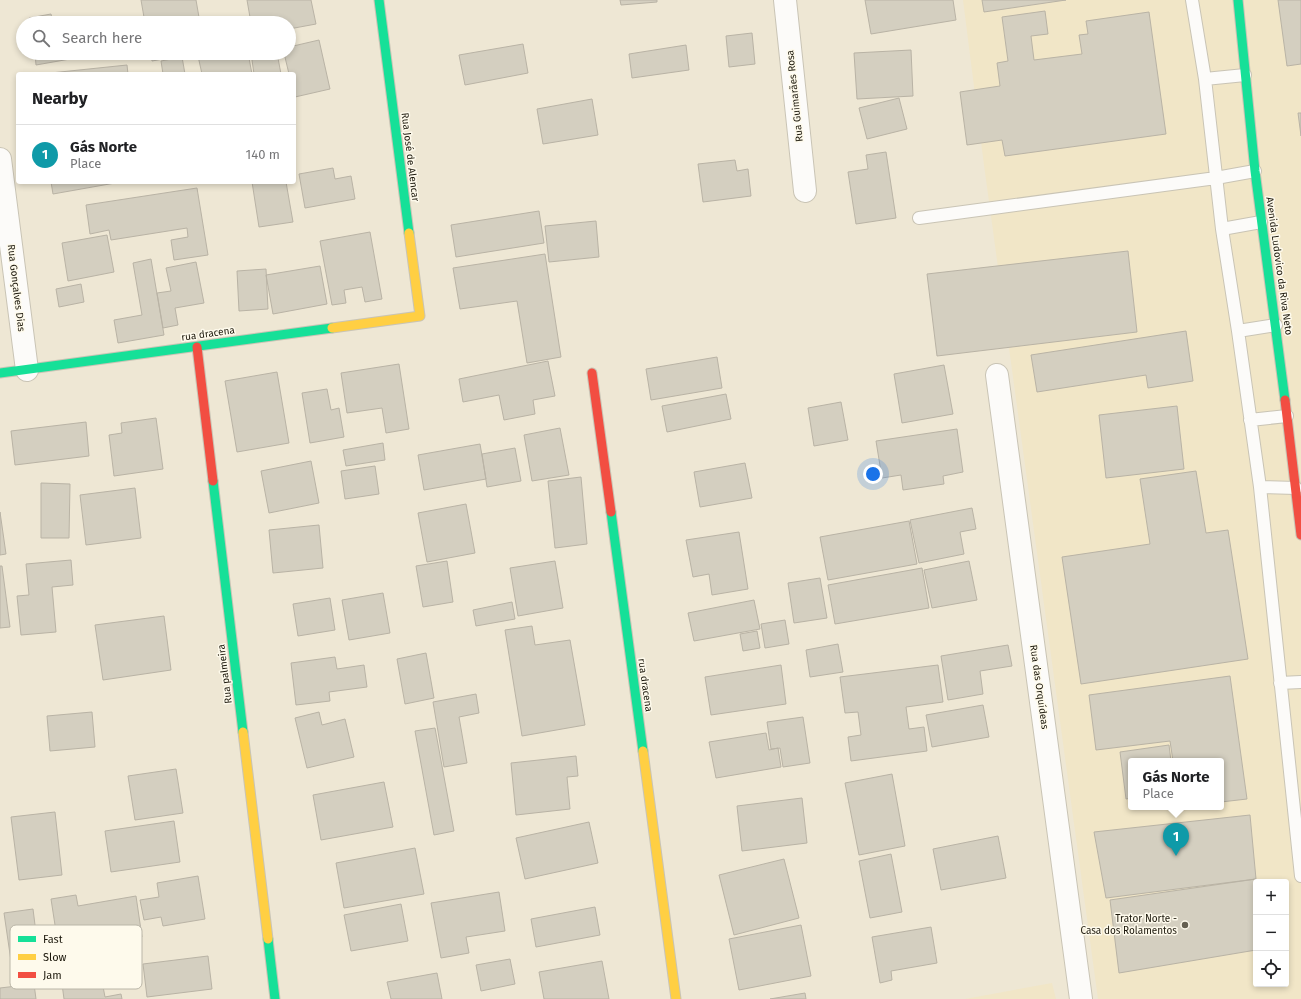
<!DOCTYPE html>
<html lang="en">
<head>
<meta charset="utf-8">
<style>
	body { margin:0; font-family:"Fira Sans",sans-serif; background:#f2f2f2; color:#202124 }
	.controls { position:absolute; right:12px; bottom:12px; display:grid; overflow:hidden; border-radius:4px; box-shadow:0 2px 6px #0003 }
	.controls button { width:36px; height:36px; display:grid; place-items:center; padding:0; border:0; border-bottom:1px solid #e0e0e0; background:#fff; color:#202124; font:20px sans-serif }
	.you { position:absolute; left:873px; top:474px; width:14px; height:14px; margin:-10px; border:3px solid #fff; border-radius:50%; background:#1a73e8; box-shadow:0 0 0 6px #1a73e833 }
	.badge { display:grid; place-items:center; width:26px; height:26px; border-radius:50%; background:#656051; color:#fff; font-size:13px; font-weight:700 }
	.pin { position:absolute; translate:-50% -33px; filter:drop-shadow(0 1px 2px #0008) }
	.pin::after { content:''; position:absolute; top:21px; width:14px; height:12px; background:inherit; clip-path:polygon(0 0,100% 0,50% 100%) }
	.popup { position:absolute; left:1128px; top:758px; width:96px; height:52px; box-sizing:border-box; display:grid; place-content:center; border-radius:4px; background:#fff; filter:drop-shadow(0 1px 3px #0005); font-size:13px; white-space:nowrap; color:#757577 }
	.popup b { font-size:15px; color:#202124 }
	.popup::after { content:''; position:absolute; left:50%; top:100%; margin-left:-8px; border:8px solid transparent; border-top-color:#fff }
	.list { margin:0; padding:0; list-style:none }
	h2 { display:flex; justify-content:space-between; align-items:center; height:52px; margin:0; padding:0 16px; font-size:17px }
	h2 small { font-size:13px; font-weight:400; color:#757577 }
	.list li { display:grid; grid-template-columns:26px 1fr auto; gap:12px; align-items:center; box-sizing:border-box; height:60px; padding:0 16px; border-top:1px solid #e0e0e0 }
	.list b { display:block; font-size:15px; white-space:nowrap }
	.list p { margin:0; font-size:13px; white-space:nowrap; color:#757577 }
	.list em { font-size:13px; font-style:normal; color:#757577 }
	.icon { flex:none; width:22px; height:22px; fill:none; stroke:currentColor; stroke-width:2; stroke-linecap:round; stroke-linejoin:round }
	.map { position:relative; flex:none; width:1301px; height:999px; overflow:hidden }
	.search { position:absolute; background:#fff; box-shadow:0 2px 6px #0003; left:16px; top:16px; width:280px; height:44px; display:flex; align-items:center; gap:10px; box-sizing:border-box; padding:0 14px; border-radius:22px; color:#757577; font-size:15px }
	.panel { position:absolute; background:#fff; box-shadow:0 2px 6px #0003; left:16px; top:72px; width:280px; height:112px; border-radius:4px }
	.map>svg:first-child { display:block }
	.built { fill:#f1e6c7; fill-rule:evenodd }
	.building { fill:#d4cfc0; stroke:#b9b3a5 }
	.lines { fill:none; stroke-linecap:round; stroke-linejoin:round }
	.lane-casing { stroke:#c9c4b5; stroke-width:14 }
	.street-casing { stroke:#c9c4b5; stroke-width:24 }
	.fast-casing { stroke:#c9c4b5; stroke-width:11 }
	.slow-casing { stroke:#c9c4b5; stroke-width:11 }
	.jam-casing { stroke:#c9c4b5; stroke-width:11 }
	.lane { stroke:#fcfbf9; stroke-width:12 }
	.street { stroke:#fcfbf9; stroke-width:22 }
	.fast { stroke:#16e098; stroke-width:9 }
	.slow { stroke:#ffcf43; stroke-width:9 }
	.jam { stroke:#f24e42; stroke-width:9 }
	.poi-dot { fill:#656051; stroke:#fefaec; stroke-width:1.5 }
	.labels { text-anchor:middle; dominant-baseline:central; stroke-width:3; stroke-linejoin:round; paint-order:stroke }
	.street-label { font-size:10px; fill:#1b170b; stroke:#fefaec }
	.poi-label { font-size:10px; fill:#1b170b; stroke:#fefaec; text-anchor:end }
	.key { fill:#fefaec; stroke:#bab6a8; stroke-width:1 }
	.key-label { font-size:11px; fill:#1b170b }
</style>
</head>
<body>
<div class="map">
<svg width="1301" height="999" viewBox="0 0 1301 999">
	<rect width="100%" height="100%" fill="#eee7d4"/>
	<path class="built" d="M963 0H1301V999H1098L984 165ZM1131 761H1221V807H1131ZM1256 882H1286V984H1256Z
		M1052 983 1056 999H965Z"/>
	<path class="building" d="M141 0H196L200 23H145Z
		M247 0H311L316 24 289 29V23H251Z
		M620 0H657V2L621 5Z
		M865 0H953L956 20 871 34Z
		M982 0H1066L984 12Z
		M1278 0H1301V64L1287 66Z
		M1045 11 1048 34 1031 36 1034 60 1082 54 1079 35 1088 34 1086 21 1149 12 1166 134 1005 156 1002 140 967 145 960 92 1000 86 997 63 1008 61 1002 17Z
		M51 14 53 23H30L29 18Z
		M107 18 108 23H76Z
		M752 33 755 64 729 67 726 36Z
		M319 40 330 89 295 97 294 74H289L284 53H289V47Z
		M523 44 528 73 465 85 459 55Z
		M686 45 689 70 632 78 629 54Z
		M911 50 913 96 857 99 854 53Z
		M35 53H104L36 65Z
		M151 53H196L152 61Z
		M216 53H248L252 74H202L198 56Z
		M251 53H277L281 74H254Z
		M182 57 185 74H163L161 61Z
		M127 65 128 74H41Z
		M899 98 907 129 867 139 859 108Z
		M592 99 598 135 543 144 537 109Z
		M1298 113H1301V136Z
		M886 152 896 218 856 224 848 172 868 169 866 155Z
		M735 160 737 171 748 169 751 196 703 202 698 164Z
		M333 168 335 179 351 176 355 199 305 208 299 174Z
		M51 182H115V183L53 194Z
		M252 182H286L293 222 259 227Z
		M197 188 208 255 174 260 171 240 188 237 187 228 111 240 109 230 90 234 86 205Z
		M539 211 544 243 456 257 451 225Z
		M596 221 599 257 549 262 545 226Z
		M370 232 382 299 365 302 362 287 344 290 346 303 332 305 320 241Z
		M107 235 114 272 68 281 62 243Z
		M1128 251 1137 332 937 356 927 274Z
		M545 254 561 357 527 363 517 301 460 309 453 268Z
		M151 259 164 335 118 343 114 320 142 315 133 263Z
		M196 262 204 303 175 308 178 325 163 328 157 293 171 291 166 268Z
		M320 266 327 304 273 314 266 275Z
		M266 269 268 309 239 311 237 271Z
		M81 284 84 302 59 307 56 289Z
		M1186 331 1193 381 1148 388 1146 375 1037 392 1031 355Z
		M717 357 722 388 651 400 646 369Z
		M548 361 555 396 533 400 535 414 504 420 499 395 463 402 459 379Z
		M399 364 409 429 386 433 382 408 347 413 341 373Z
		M944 365 953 414 902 423 894 374Z
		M277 372 289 443 237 452 225 381Z
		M327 389 331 410 339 408 344 437 310 443 302 393Z
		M726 394 731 419 667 432 662 406Z
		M841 402 848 440 814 446 808 408Z
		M1177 406 1184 469 1106 478 1099 415Z
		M156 418 163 469 114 476 109 435 122 433 121 423Z
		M86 422 89 456 15 465 11 431Z
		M560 428 569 475 532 481 524 435Z
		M957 429 963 472 943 476 944 484 903 490 901 475 882 478 876 441Z
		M383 443 385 460 346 466 343 450Z
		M480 444 486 479 424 490 418 455Z
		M515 448 521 481 487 487 482 454Z
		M311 461 319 503 269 513 261 471Z
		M745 463 752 498 700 507 694 472Z
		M375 466 379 494 345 499 341 471Z
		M1196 471 1206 533 1228 530 1248 659 1081 684 1062 557 1150 544 1140 479Z
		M581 477 587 544 555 548 548 481Z
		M41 483 70 484 69 538H41Z
		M135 488 141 538 86 545 80 495Z
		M466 504 475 553 427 562 418 513Z
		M972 508 976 529 960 532 964 554 919 563 910 520Z
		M0 512 6 554 0 555Z
		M909 521 917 564 828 580 820 537Z
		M319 525 323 568 273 573 269 530Z
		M739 532 748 589 712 595 709 574 693 577 686 540Z
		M71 560 73 585 52 587 56 632 21 635 17 596 29 595 26 564Z
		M447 561 453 602 423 607 416 566Z
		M555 561 563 608 518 616 510 568Z
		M969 561 977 600 932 608 924 570Z
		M0 566H2L10 627 0 628Z
		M922 568 929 608 835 624 828 585Z
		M820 578 827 618 794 623 788 583Z
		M383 593 390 633 349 640 342 600Z
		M330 598 335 630 298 636 293 604Z
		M754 600 760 629 694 641 688 613Z
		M512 602 515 619 476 626 473 610Z
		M164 616 171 670 103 680 95 625Z
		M785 620 789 644 765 648 761 624Z
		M532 626 535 645 570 640 585 725 522 736 505 630Z
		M757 631 760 648 743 651 740 634Z
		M838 644 843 672 810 677 806 650Z
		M1008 645 1012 666 980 671 983 694 948 700 941 656Z
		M426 653 434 698 405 704 397 659Z
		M335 657 337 669 364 665 367 687 329 692 330 701 296 705 291 663Z
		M781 665 786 704 711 715 705 677Z
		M938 665 943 702 906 707 909 729 924 727 927 751 851 761 848 737 861 735 858 712 845 713 840 677Z
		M1230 676 1247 799 1221 802V761H1173L1170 741 1096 750 1089 695Z
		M476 694 479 713 459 717 467 763 444 767 433 702Z
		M983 705 989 737 932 747 926 715Z
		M92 712 95 747 50 751 47 716Z
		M319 712 322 725 345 719 354 757 307 768 295 718Z
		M803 717 810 763 783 767 780 748 771 749 767 722Z
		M435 728 454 831 434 835 415 731Z
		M766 733 769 750 778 748 781 767 716 778 709 742Z
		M1169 745 1171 761H1131V798L1126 799 1120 752Z
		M576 756 578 776 567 777 570 809 516 815 511 763Z
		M176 769 183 813 135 820 128 776Z
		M892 774 905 846 859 855 845 783Z
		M384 782 393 827 321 840 313 795Z
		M802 798 807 843 742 851 737 806Z
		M55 812 62 875 19 880 11 817Z
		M1250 815 1256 879 1106 898 1094 832Z
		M174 821 180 862 111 872 105 831Z
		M589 822 598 863 525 879 516 838Z
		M998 836 1006 878 941 890 933 849Z
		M415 848 424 894 344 908 336 863Z
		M891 854 902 912 870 918 859 861Z
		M784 859 799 918 734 935 719 875Z
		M198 876 205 919 163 926 161 917 144 920 140 900 159 897 157 883Z
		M1256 879V950L1119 973 1110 900Z
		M499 892 505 931 466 937 469 953 441 958 431 903Z
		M76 895 78 906 136 896 142 937 59 951 51 899Z
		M401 904 408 941 351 951 344 915Z
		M595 907 600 935 536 947 531 919Z
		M33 909 39 957 11 961 4 913Z
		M801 925 811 976 739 990 729 939Z
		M931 927 937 963 891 971 892 980 880 983 872 937Z
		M87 947 91 977 63 981 58 952Z
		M208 956 212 989 147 997 143 964Z
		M510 959 515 984 481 991 476 965Z
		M602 961 609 999H544L539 972Z
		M437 973 442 999H391L387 982Z
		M101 976 105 997 121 994 122 999H64L62 984 86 980V978Z
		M34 984 36 999H0V988Z
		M805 993 806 999H770Z"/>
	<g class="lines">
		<defs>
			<path id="lane" d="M1192 0 1205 79 1222 229 1238 331 1260 487 1301 876
				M1205 79 1245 75
				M919 218 1216 178 1255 171
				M1222 229 1261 222
				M1238 331 1276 325
				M1250 420 1287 416
				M1260 487 1296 488
				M1280 683 1301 682"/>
			<path id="street" d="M785 0 805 191
				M0 159 27 370
				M997 375 1081 999"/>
			<path id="fast" d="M379 0 409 233
				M1238 0 1255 171 1285 400
				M0 373 332 328
				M213 481 243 732
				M611 512 643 751
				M268 939 275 999"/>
			<path id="slow" d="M332 328 420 316 409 233
				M243 732 268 939
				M643 751 676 999"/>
			<path id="jam" d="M197 347 213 481
				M592 373 611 512
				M1285 400 1301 535"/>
		</defs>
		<use href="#lane" class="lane-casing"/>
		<use href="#street" class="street-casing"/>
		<use href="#fast" class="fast-casing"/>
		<use href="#slow" class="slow-casing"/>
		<use href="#jam" class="jam-casing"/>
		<use href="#lane" class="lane"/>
		<use href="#street" class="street"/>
		<use href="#fast" class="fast"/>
		<use href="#slow" class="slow"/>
		<use href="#jam" class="jam"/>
	</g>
	<circle class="poi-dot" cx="1185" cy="925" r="4"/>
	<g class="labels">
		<g class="street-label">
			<text transform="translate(795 96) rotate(-96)">Rua Guimarães Rosa</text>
			<text transform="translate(410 157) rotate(83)">Rua José de Alencar</text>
			<text transform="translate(1279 266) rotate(82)">Avenida Ludovico da Riva Neto</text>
			<text transform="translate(16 288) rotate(83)">Rua Gonçalves Dias</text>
			<text transform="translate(208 334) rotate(-8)">rua dracena</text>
			<text transform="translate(225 674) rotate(-97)">Rua palmeira</text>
			<text transform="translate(645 685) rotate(82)">rua dracena</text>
			<text transform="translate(1039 687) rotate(82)">Rua das Orquídeas</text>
		</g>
		<g class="poi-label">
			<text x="1177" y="919">Trator Norte -<tspan x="1177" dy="12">Casa dos Rolamentos</tspan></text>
		</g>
	</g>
	<rect x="10" y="925" width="132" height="64" rx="6" class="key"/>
	<rect x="18" y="936" width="18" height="6" fill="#16e098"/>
	<rect x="18" y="954" width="18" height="6" fill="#ffcf43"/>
	<rect x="18" y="972" width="18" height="6" fill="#f24e42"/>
	<g class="key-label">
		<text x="43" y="943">Fast</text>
		<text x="43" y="961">Slow</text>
		<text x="43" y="979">Jam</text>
	</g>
</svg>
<div class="controls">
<button>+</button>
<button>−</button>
<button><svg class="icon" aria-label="locate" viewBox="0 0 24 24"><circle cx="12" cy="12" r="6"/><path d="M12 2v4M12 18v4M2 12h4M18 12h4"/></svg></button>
</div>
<div class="you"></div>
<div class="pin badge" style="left:1176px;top:856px;background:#0f9aa8">1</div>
<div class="popup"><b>Gás Norte</b>Place</div>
<div class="search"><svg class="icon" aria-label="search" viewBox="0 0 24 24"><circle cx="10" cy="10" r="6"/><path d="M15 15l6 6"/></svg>Search here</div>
<section class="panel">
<h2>Nearby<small></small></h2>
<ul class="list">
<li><span class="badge" style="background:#0f9aa8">1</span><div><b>Gás Norte</b><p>Place</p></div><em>140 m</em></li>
</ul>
</section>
</div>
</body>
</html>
